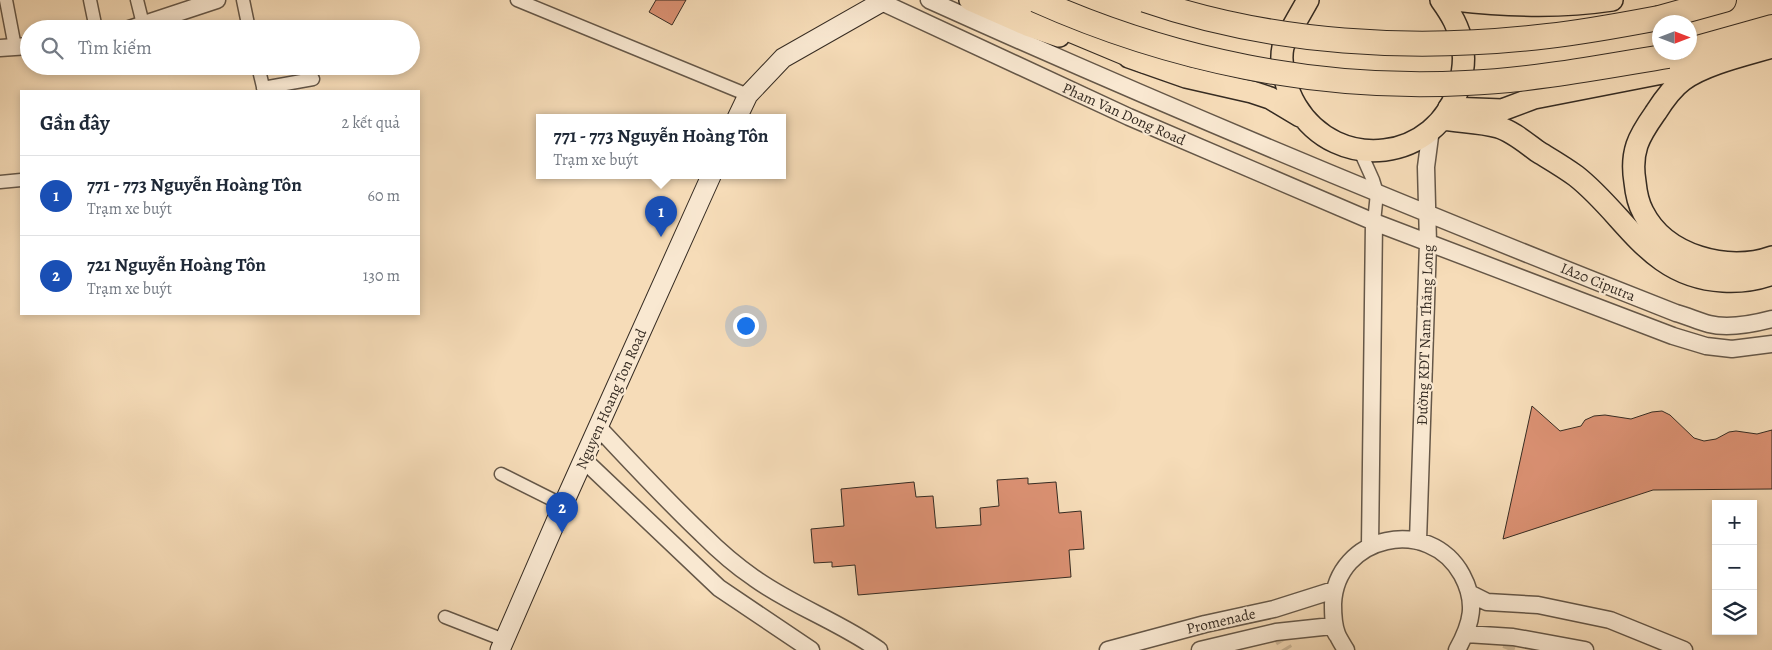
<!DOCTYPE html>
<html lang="vi">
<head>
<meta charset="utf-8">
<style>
	body { margin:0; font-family:Alegreya,serif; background:#f2f2f3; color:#1f2937 }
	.controls { position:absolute; right:15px; bottom:15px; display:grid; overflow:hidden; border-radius:0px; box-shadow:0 2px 8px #0003 }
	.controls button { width:45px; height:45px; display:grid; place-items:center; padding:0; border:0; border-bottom:1px solid #e0e1e3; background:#fff; color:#1f2937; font:25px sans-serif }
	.compass { position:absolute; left:1652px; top:15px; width:45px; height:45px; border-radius:50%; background:#fff; box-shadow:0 2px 8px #0003; rotate:90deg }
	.you { position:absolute; left:745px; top:325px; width:18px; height:18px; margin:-12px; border:4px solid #fff; border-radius:50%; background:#1a73e8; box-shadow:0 0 0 8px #1a73e833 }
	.badge { display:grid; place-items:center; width:32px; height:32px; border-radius:50%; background:#8f2418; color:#fff; font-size:16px; font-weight:700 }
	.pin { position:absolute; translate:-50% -41px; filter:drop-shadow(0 1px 2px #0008) }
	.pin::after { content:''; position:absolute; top:26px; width:18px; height:15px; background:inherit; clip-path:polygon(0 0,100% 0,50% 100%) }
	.popup { position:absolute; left:536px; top:114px; width:250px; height:65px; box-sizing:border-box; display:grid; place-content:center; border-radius:0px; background:#fff; filter:drop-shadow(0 1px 4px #0005); font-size:16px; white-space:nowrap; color:#747a83 }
	.popup b { font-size:19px; color:#1f2937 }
	.popup::after { content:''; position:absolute; left:50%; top:100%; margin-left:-10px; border:10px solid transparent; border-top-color:#fff }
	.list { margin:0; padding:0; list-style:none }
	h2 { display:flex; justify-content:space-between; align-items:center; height:65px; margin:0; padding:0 20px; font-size:21px }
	h2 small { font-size:16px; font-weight:400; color:#747a83 }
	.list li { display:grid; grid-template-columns:32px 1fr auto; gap:15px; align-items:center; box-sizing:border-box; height:80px; padding:0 20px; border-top:1px solid #e0e1e3 }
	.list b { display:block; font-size:19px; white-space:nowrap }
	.list p { margin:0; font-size:16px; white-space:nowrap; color:#747a83 }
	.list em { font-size:16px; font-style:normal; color:#747a83 }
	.icon { flex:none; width:28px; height:28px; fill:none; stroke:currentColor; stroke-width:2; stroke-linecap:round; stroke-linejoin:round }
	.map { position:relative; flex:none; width:1772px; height:650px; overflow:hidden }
	.search { position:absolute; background:#fff; box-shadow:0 2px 8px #0003; left:20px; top:20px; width:400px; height:55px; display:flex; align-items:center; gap:12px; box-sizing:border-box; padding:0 18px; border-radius:28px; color:#747a83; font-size:19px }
	.panel { position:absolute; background:#fff; box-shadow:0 2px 8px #0003; left:20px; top:90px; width:400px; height:225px; border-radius:0px }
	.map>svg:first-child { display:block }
	.building { fill:#db9173; stroke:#352b22 }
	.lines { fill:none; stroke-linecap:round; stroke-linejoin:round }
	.minor-tunnel { stroke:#cfb99a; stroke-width:12; stroke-dasharray:12 6; stroke-linecap:butt }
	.minor-casing { stroke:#655748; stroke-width:15 }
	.tertiary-casing { stroke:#655748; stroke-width:19 }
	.secondary-casing { stroke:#352b22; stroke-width:21 }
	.primary-casing { stroke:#352b22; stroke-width:24 }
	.trunk-casing { stroke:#352b22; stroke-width:24 }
	.motorway-casing { stroke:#352b22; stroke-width:26 }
	.minor { stroke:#f9e8d1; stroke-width:12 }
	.tertiary { stroke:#f9e8d1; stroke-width:16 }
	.secondary { stroke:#f9e8d1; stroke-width:19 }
	.primary { stroke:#f6dcb8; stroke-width:21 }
	.trunk { stroke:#f6dcb8; stroke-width:21 }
	.motorway { stroke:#f6dcb8; stroke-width:24 }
	.motorway-bridge-casing { stroke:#352b22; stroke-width:26; stroke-linecap:butt }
	.motorway-bridge { stroke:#f6dcb8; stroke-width:24 }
	.labels { text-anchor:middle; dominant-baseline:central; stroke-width:4.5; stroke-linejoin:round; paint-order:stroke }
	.street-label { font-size:15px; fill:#352b22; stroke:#f9e8d1 }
</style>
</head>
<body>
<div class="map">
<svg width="1772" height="650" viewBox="0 0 1772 650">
	<rect width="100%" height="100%" fill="#f6dcb8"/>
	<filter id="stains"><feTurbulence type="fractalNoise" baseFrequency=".004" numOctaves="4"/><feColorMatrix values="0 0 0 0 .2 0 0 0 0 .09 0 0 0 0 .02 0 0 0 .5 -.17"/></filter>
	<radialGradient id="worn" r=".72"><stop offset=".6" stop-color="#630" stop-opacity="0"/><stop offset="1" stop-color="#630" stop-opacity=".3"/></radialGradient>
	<path class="building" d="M656 0H686L672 25 649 12Z
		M1532 406 1560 431 1581 426 1585 420 1594 416 1605 415 1631 419 1652 412 1662 411 1670 415 1694 438 1704 441 1716 439 1729 432 1736 431 1757 434 1772 430V489L1653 490 1503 539Z
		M1028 478V484L1056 482 1059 513 1081 511 1084 549 1069 550 1071 577 858 595 855 565 832 567V562L814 563 811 529 844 526 841 489 914 482 916 497 933 496 936 528 981 525 980 508 999 506 997 480Z"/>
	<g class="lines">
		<path class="minor-tunnel" d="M1276 632 1287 650
			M1508 650 1513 637"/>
		<defs>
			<path id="minor" d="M6 0 15 47
				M90 0 96 29
				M137 0 143 24
				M243 0 249 29
				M517 0 748 95
				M258 66 264 91
				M263 88 313 79
				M1360 151 1373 180 1377 193 1374 222
				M0 182 21 180
				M501 474 563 505
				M445 617 504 640"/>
			<path id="tertiary" d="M877 0 1129 117 1374 222 1673 336 1706 346 1732 349 1772 344
				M929 0C1175 111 1424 214 1676 313 1687 316 1698 321 1709 324 1728 329 1753 324 1772 319
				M129 29 217 0
				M0 48 29 46
				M598 427C632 463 666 500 702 534 718 550 735 565 754 578 793 606 840 622 879 650
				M584 460 719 588 811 650
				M1418 541 1428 243 1426 167 1431 129
				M1370 546 1374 222
				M1471 594 1487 602 1538 605 1610 620 1684 650
				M1466 634 1513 637 1585 650
				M1108 650 1205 624 1274 609 1334 590
				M1200 650 1276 632 1332 626 1337 635
				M1346 650C1343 645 1339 639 1337 634 1333 624 1333 614 1333 604 1336 535 1429 515 1462 575 1477 603 1472 623 1457 650"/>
			<path id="secondary" d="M737 118 748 95 783 58 885 0
				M500 650 563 505 711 176"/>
			<path id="primary" d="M970 0 1027 25 1059 36
				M1308 0C1302 11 1286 37 1283 47 1279 65 1287 91 1296 106 1337 174 1437 162 1459 86 1463 73 1465 58 1462 44 1459 27 1451 14 1441 0
				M1129 57 1186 77 1252 92 1270 98 1300 116
				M1442 119C1460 122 1481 122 1498 127 1512 131 1526 143 1537 151 1550 159 1564 167 1576 176 1627 216 1649 277 1723 281 1740 282 1756 280 1772 274"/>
			<path id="trunk" d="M1455 0C1507 6 1559 8 1612 0
				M1772 47C1745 55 1705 64 1683 80 1672 88 1663 101 1656 112 1649 122 1641 133 1637 145 1633 157 1633 170 1635 182 1636 192 1638 203 1643 212 1665 256 1728 273 1772 257
				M1449 108 1502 110 1534 98 1698 66"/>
			<path id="motorway" d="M999 0 1145 61
				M1659 18 1724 0
				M1690 50 1772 27"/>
		</defs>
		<use href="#minor" class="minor-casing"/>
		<use href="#tertiary" class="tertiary-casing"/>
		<use href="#secondary" class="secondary-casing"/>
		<use href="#primary" class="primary-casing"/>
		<use href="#trunk" class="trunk-casing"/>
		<use href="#motorway" class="motorway-casing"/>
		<use href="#minor" class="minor"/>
		<use href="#tertiary" class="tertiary"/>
		<use href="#secondary" class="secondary"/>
		<use href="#primary" class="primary"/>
		<use href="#trunk" class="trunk"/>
		<use href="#motorway" class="motorway"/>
		<defs>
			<path id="motorway-bridge" d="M1036 0C1170 60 1319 91 1466 83 1535 80 1601 67 1668 56
				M1145 0C1272 44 1414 52 1548 36 1585 32 1622 25 1659 18"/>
		</defs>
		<use href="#motorway-bridge" class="motorway-bridge-casing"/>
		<use href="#motorway-bridge" class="motorway-bridge"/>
	</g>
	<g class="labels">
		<g class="street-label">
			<text transform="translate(1124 114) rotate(24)">Pham Van Dong Road</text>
			<text transform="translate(1598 282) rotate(22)">IA20 Ciputra</text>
			<text transform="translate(1425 335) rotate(-88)">Đường KĐT Nam Thăng Long</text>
			<text transform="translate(611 399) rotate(-66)">Nguyen Hoang Ton Road</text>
			<text transform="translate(1221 621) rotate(-13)">Promenade</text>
		</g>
	</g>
	<rect width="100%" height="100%" filter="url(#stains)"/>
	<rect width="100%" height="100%" fill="url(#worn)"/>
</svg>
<div class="controls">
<button>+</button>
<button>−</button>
<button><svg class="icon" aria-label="layers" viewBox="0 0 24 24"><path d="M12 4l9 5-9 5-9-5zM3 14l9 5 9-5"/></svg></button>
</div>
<svg class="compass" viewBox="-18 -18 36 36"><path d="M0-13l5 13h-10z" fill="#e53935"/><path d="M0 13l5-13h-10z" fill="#747a83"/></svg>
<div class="you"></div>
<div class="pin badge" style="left:661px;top:237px;background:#1a4fb4">1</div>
<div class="popup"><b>771 - 773 Nguyễn Hoàng Tôn</b>Trạm xe buýt</div>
<div class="pin badge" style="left:562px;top:533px;background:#1a4fb4">2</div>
<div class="search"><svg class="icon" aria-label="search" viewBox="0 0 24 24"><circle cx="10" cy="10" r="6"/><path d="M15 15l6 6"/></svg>Tìm kiếm</div>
<section class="panel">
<h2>Gần đây<small>2 kết quả</small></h2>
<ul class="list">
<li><span class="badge" style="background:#1a4fb4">1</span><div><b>771 - 773 Nguyễn Hoàng Tôn</b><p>Trạm xe buýt</p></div><em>60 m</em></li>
<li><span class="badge" style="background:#1a4fb4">2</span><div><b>721 Nguyễn Hoàng Tôn</b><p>Trạm xe buýt</p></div><em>130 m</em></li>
</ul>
</section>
</div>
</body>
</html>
